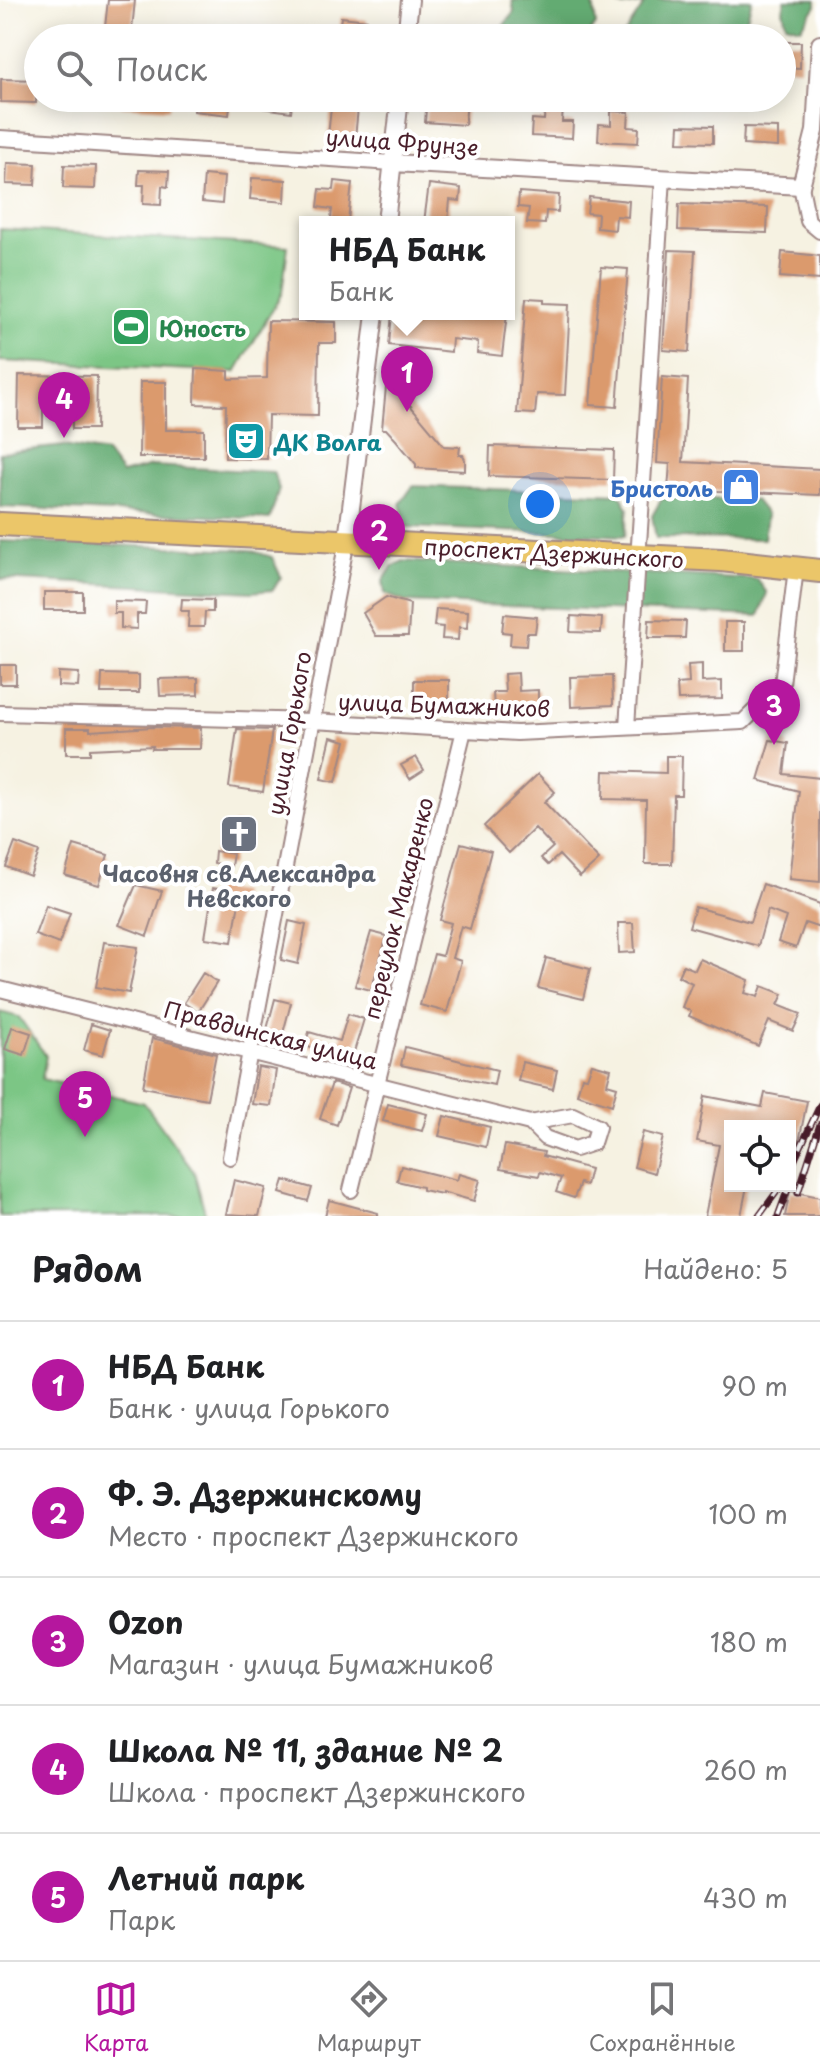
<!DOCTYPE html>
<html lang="ru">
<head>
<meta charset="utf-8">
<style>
	body { margin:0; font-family:"Playpen Sans",sans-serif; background:#f6f6f6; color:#202124 }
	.controls { position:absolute; right:24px; bottom:24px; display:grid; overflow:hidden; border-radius:0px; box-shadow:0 4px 20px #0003 }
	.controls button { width:72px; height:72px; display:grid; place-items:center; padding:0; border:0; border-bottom:2px solid #e0e0e0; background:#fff; color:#202124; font:40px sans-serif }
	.you { position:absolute; left:540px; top:504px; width:28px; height:28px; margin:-20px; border:6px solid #fff; border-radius:50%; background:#1a73e8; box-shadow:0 0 0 12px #1a73e833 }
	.badge { display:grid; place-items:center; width:52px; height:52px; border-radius:50%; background:#b5179e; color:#fff; font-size:26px; font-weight:700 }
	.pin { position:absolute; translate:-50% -66px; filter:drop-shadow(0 2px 4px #0008) }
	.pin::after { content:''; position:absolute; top:42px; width:28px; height:24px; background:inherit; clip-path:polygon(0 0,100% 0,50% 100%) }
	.popup { position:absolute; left:299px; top:216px; width:216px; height:104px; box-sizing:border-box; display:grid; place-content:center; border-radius:0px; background:#fff; filter:drop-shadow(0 2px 6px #0005); font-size:26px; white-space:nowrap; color:#757577 }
	.popup b { font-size:30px; color:#202124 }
	.popup::after { content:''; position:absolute; left:50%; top:100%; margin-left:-16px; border:16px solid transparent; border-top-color:#fff }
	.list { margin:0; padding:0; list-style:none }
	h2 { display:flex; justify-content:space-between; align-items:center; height:104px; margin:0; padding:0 32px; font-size:34px }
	h2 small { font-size:26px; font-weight:400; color:#757577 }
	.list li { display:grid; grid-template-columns:52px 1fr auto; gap:24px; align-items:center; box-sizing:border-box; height:128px; padding:0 32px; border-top:2px solid #e0e0e0 }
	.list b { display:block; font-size:30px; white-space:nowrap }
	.list p { margin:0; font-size:26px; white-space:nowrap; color:#757577 }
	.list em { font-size:26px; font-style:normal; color:#757577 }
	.icon { flex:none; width:44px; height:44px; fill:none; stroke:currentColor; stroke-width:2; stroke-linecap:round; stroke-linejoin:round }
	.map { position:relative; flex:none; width:820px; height:1216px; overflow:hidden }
	.search { position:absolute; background:#fff; box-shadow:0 4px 20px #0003; left:24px; right:24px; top:24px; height:88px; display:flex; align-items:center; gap:20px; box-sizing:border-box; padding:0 28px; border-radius:44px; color:#757577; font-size:30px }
	.sheet { height:744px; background:#fff }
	nav { display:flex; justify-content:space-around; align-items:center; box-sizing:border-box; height:112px; border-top:2px solid #e0e0e0; background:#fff; font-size:22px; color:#757577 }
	nav a { display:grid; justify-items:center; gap:4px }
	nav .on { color:#b5179e }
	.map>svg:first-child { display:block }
	.green { fill:#7bc685; stroke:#627258; stroke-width:2 }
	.forest { fill:#64ab72; stroke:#57654e; stroke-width:2 }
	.building { fill:#db9a6d }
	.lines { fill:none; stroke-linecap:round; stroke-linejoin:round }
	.minor-casing { stroke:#a08886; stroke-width:18 }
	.tertiary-casing { stroke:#a08886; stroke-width:20 }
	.primary-casing { stroke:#a08886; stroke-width:26 }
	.minor { stroke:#fff; stroke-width:14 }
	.tertiary { stroke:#fff; stroke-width:16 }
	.primary { stroke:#ebc669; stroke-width:22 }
	.rail-casing { stroke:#4a1f2b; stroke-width:7 }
	.rail { stroke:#fff; stroke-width:4; stroke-dasharray:12; stroke-linecap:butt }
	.labels { text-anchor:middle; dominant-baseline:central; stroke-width:8; stroke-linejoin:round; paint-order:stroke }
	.street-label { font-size:22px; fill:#4a1f2b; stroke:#fff }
	.leisure-label { font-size:22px; font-weight:bold; fill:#27864d; stroke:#fff; text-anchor:start }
	.culture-label { font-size:22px; font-weight:bold; fill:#0d838f; stroke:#fff; text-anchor:start }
	.shop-label { font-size:22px; font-weight:bold; fill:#366cbe; stroke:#fff; text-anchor:end }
	.worship-label { font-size:22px; font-weight:bold; fill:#5b616d; stroke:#fff }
</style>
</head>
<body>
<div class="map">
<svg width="820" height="1216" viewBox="0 0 820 1216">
	<rect width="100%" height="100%" fill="#fff"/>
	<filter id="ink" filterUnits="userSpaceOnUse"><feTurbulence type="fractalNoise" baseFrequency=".0125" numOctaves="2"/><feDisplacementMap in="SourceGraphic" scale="16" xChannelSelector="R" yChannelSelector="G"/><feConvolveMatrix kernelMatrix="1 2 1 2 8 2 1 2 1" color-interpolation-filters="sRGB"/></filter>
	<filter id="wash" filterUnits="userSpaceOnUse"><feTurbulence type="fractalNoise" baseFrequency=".006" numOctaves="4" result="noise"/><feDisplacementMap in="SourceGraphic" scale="32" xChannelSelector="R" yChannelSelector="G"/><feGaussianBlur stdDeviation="1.8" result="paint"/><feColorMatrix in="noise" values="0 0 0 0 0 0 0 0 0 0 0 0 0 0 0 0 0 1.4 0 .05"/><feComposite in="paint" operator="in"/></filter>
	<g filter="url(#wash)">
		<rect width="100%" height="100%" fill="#f6f2e2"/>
		<path class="green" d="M0 229 288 246 282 293 236 372 0 361Z
			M0 1012 19 1017 46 1056 42 1079 144 1103 194 1172 206 1216H0Z"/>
		<path class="forest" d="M512 0H603L593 1 596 25 585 38H499L497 34 514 12Z
			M610 0H752L747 18 726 38H709L692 31 691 38H622L645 3 623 7Z
			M785 0H816V6L801 28 786 24 783 10Z
			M64 446 106 453 122 474 151 466 273 472 279 489 270 519 0 507V453Z
			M413 486 620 494 628 508 625 536 407 527 400 504Z
			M662 498 755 500 767 515 764 539 656 538 652 516Z
			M0 541 250 550 272 557 281 577 273 590 252 592 0 579Z
			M403 561 757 579 767 593 759 616 406 602 385 594 383 581 392 567Z"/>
		<g id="blocks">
			<path class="building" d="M108 0H135L132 30 105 27Z
				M341 17 367 20 365 38H338Z
				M782 42H801L800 68 782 67Z
				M1 79 37 80 36 103 1 102Z
				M120 98H170L169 109 120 106Z
				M195 98H231L229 115 194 111Z
				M262 98H293L291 112 261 108Z
				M332 98H359L355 138 328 136Z
				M427 98H467L465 125 425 122Z
				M545 106 563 107 562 122H573L572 138 531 136 532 119 544 120Z
				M611 111 629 112 628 127 639 128 638 143 598 141 599 124 611 125Z
				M679 125 713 126V143L678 142Z
				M744 127 778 128V147L743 145Z
				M7 163 36 164 35 185 6 184Z
				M64 165 96 166 95 189 63 188Z
				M139 170 169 171 168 187 162 186 161 205 143 204 144 185H138Z
				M204 175 224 177 222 204 202 202Z
				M252 178 286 180 285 202 250 199Z
				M335 181 352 183 348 221 331 219 332 209 318 207 320 189 334 190Z
				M429 184 461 188 460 201 450 200 448 222H424Z
				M519 192 559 195 558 212 546 211 545 224 527 223 529 208 518 207Z
				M589 197 629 201 628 217 616 216 615 230 597 228 598 214 587 213Z
				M679 204 768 207 767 233 678 230Z
				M669 250 695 251 689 352 663 350Z
				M782 252 820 256V280L780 277Z
				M601 267 628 269 617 407 590 405Z
				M526 298 544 299V303L570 304 565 395 537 394 535 414 517 413Z
				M392 314H507L502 356 477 353 478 342 452 339 451 352 389 345Z
				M268 321 336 322V343H319L318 416 268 415 267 459 225 458 226 405 195 404 196 369 229 371V379L267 378Z
				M19 375 97 376 96 429H72V409H43V427H18Z
				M662 377 688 379 683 462 820 469V495L668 489 670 464 657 463Z
				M140 382H166V430H204V457H139Z
				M386 387 410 391 409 404 444 446 460 447 459 455H463L465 460V471L416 468V464L396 440 386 429H382Z
				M490 446 614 450 613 480 489 476Z
				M44 592H83V610H44Z
				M386 597 410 604 408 636H376L363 613Z
				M182 599 213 600V612H205L204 627H188L189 611H181Z
				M114 601 146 602 145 614H137V629L121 628V613H114Z
				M436 609 468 611 467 628 459 627 458 640 442 639 443 627 434 626Z
				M504 614 537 617 535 633H527L526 646 510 645 511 633 502 632Z
				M571 616 602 618 601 633 570 632Z
				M649 620 686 621 685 638H648Z
				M725 622H744V651H725Z
				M702 664V682L722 681V699L678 700 677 684 689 683 688 665Z
				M0 665H16V684H0Z
				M58 672 79 673 78 687 58 686Z
				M518 673 519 691 538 690V707L494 709 493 692H505L504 674Z
				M102 674 139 675V693H101Z
				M612 676 613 705 571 707 570 677Z
				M198 678V695L160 696 159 679Z
				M414 680H449V706H414Z
				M153 727 201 728 200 749H152L153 746 90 749V754H66V728H90V731Z
				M237 729 272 730 263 792 229 787Z
				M331 737 346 741 336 782 321 779Z
				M770 740 788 743 784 774 820 778V882L789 879 799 791 758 780Z
				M666 756H682L681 795H674L672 864H645L646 800 603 799 604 771 666 773Z
				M416 757 424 770 410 779 401 765Z
				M538 774 555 792 544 802 599 860 580 877 559 855 548 865 541 858 553 847 535 828 509 853 484 826Z
				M233 823 248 826 245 842 230 839Z
				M15 843 39 852 30 876 6 867Z
				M461 843 491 851 470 929 461 926 452 958 461 961 447 1012 420 1005 434 954 442 956 451 923 440 920Z
				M74 845 108 855 99 885 65 875Z
				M215 851 233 854 231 866 214 863Z
				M763 884 820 904V928L805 923 796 948 778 942 786 917 768 910 758 946 689 927 695 907 750 922Z
				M136 885 162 891 147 936 119 925Z
				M213 888 241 892 232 942 205 938Z
				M46 905 70 913 59 944 35 935Z
				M289 921 306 925 298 964 281 960Z
				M618 923H633L635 952 619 953Z
				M371 932 387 936 371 990 355 986Z
				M104 942 138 947 129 993 96 987Z
				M546 958 590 969 583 999 538 988Z
				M700 959 749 980 745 993 758 997 762 986 783 994 778 1005 801 1014 793 1031 769 1021 758 1046 689 1016 691 1011 682 1007 692 983 678 976 683 965 695 970Z
				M203 973 217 982 198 1012 184 1003Z
				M275 999 291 1003 282 1037 266 1033Z
				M348 1014 364 1019 353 1055 322 1046 321 1051 305 1046 309 1032 340 1041Z
				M91 1024 110 1030 103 1055 84 1050Z
				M12 1027 31 1033 24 1055 5 1049Z
				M152 1038 216 1054 207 1099 143 1087Z
				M405 1047 497 1070 494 1085 401 1065Z
				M522 1062 557 1070 553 1089 518 1081Z
				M592 1064 611 1069 607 1084 617 1087 612 1105 577 1094 582 1077 587 1078Z
				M258 1067 276 1070 271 1106 252 1104Z
				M332 1083 349 1088 337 1125 320 1119Z
				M765 1093 807 1101 798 1147 790 1145V1126H730V1186H747L741 1216H705L719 1145 697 1141 705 1096 762 1107Z
				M388 1104 427 1114 422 1131 383 1121Z
				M444 1116 490 1127 486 1147 439 1136Z
				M643 1132 663 1137 654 1173 634 1167Z
				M505 1145 544 1152 543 1156 590 1169 586 1185 580 1183 574 1198 556 1192 561 1178 540 1172 539 1176 500 1169Z
				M401 1166 457 1180 459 1174 480 1180 474 1201 442 1192V1194L422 1190V1187L397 1181Z
				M234 1180 266 1188 259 1216 226 1214Z
				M284 1180 312 1188 308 1201 280 1193Z
				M790 1191 820 1197V1216H785Z
				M329 1200 378 1213V1216H325Z"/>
		</g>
	</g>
	<g filter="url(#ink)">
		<use href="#blocks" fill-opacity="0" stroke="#a08886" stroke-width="2"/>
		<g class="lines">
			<defs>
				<path id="minor" d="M0 138 393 163
					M801 186 808 221 820 231
					M0 713 313 721 517 733 743 722 782 684 796 568
					M627 727 663 178
					M0 989 530 1123 573 1115 598 1127 593 1143 575 1149 545 1138 530 1123
					M230 1157 347 540
					M351 1190 464 730"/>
				<path id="tertiary" d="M406 38 410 0
					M393 163 801 186 815 131 820 44
					M386 222 400 98
					M347 540 375 314"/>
				<path id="primary" d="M0 524 721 560 820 571"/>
			</defs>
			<use href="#minor" class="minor-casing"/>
			<use href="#tertiary" class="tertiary-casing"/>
			<use href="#primary" class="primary-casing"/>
			<use href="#minor" class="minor"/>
			<use href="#tertiary" class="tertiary"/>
			<use href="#primary" class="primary"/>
			<defs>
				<path id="rail" d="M790 1170 820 1105
					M798 1193 820 1124
					M759 1216 781 1186
					M778 1216 789 1186"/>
			</defs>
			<use href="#rail" class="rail-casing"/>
			<use href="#rail" class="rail"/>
		</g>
	</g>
	<defs>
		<symbol id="stadium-square" viewBox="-11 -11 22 22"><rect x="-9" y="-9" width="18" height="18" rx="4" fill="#2e9e5b" stroke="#fff"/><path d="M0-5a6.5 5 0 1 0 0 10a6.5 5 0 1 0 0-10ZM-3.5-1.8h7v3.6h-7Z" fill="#fff"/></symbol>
		<symbol id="theatre-square" viewBox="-11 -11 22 22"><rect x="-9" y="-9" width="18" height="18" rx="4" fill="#0f9aa8" stroke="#fff"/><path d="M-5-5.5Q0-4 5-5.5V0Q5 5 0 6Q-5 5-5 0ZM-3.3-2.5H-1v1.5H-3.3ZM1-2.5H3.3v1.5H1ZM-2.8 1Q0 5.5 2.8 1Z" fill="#fff"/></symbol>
		<symbol id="shop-square" viewBox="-11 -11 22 22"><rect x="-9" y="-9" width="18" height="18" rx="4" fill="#3f7fe0" stroke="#fff"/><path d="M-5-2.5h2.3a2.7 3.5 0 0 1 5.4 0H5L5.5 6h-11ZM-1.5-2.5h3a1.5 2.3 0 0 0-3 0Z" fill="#fff"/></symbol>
		<symbol id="church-square" viewBox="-11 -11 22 22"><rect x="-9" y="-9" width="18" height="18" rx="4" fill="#6b7280" stroke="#fff"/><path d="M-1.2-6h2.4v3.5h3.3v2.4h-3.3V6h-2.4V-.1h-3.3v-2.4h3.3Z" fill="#fff"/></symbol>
	</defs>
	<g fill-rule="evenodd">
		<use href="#stadium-square" x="109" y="305" width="44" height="44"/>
		<use href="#theatre-square" x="224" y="419" width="44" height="44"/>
		<use href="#shop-square" x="719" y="465" width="44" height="44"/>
		<use href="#church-square" x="217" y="812" width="44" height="44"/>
	</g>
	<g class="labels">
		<g class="street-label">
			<text transform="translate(402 141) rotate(4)">улица Фрунзе</text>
			<text transform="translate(554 552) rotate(3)">проспект Дзержинского</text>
			<text transform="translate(444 704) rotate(2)">улица Бумажников</text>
			<text transform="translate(288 733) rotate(-80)">улица Горького</text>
			<text transform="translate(397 908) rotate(-76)">переулок Макаренко</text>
			<text transform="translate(271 1034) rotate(14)">Правдинская улица</text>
		</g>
		<g class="leisure-label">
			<text x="159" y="327">Юность</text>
		</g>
		<g class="culture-label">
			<text x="274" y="441">ДК Волга</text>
		</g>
		<g class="shop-label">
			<text x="713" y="487">Бристоль</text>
		</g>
		<g class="worship-label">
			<text x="239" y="872">Часовня св.Александра<tspan x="239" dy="25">Невского</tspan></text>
		</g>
	</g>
</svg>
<div class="controls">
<button><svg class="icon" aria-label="locate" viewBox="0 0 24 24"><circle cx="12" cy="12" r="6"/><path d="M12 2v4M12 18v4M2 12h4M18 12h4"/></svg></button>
</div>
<div class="you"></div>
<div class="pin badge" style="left:407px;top:412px">1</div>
<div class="popup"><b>НБД Банк</b>Банк</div>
<div class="pin badge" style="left:379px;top:570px">2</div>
<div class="pin badge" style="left:774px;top:745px">3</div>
<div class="pin badge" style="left:64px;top:438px">4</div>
<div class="pin badge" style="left:85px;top:1137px">5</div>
<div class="search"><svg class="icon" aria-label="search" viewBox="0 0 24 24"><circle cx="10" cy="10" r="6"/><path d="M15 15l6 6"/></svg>Поиск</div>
</div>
<section class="sheet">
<h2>Рядом<small>Найдено: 5</small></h2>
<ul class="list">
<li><span class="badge">1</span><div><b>НБД Банк</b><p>Банк · улица Горького</p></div><em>90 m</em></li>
<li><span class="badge">2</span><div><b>Ф. Э. Дзержинскому</b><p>Место · проспект Дзержинского</p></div><em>100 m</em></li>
<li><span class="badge">3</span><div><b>Ozon</b><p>Магазин · улица Бумажников</p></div><em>180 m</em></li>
<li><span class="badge">4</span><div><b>Школа № 11, здание № 2</b><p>Школа · проспект Дзержинского</p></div><em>260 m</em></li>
<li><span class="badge">5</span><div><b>Летний парк</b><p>Парк</p></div><em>430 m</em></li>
</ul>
</section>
<nav>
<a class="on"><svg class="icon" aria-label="map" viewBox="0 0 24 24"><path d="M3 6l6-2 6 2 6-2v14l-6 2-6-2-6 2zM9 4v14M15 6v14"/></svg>Карта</a>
<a><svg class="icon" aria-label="directions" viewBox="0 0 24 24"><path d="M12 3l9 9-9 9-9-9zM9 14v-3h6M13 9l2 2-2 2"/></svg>Маршрут</a>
<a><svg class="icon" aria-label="saved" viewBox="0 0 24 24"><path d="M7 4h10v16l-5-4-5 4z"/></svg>Сохранённые</a>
</nav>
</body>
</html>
